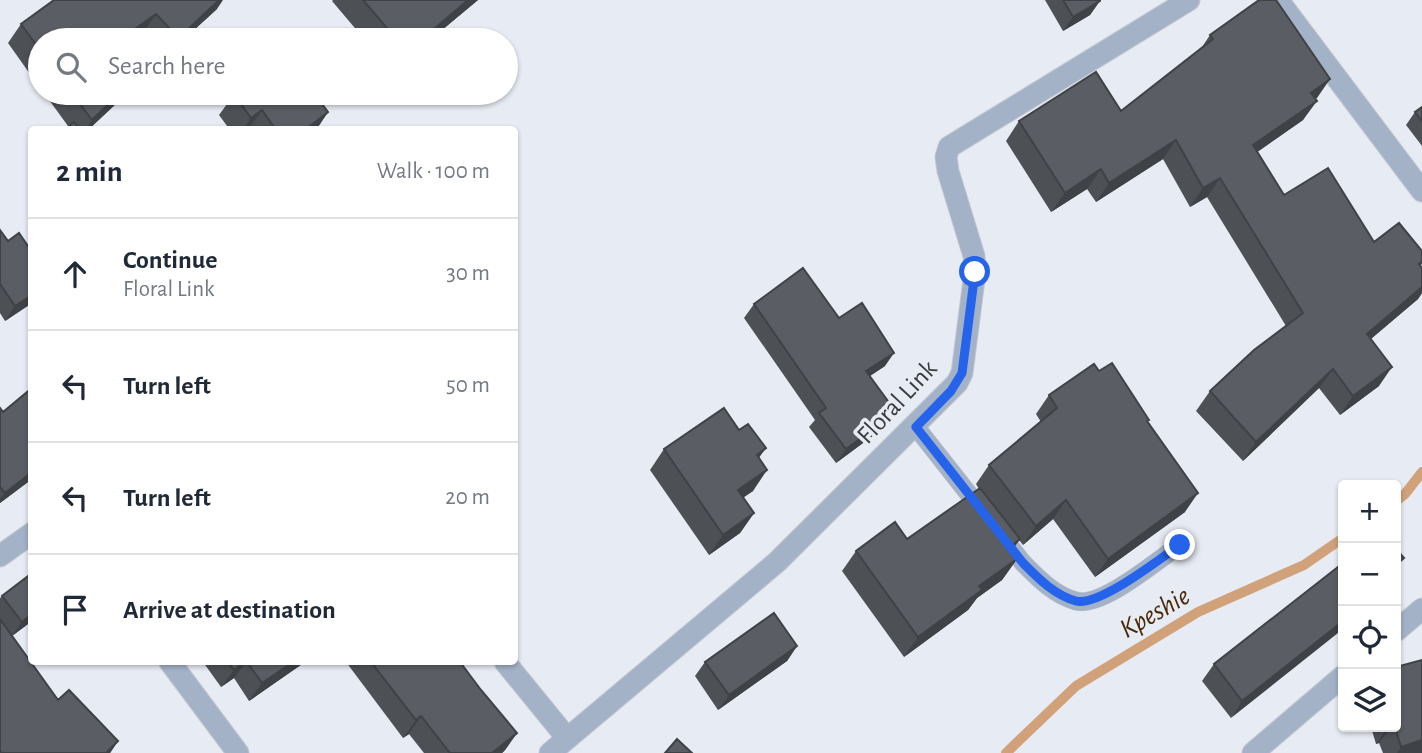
<!DOCTYPE html>
<html lang="en">
<head>
<meta charset="utf-8">
<style>
	body { margin:0; font-family:"Alegreya Sans",sans-serif; background:#f2f2f3; color:#1f2937 }
	.controls { position:absolute; right:21px; bottom:21px; display:grid; overflow:hidden; border-radius:7px; box-shadow:0 2px 5px #0004 }
	.controls button { width:63px; height:63px; display:grid; place-items:center; padding:0; border:0; border-bottom:2px solid #e0e1e3; background:#fff; color:#1f2937; font:35px sans-serif }
	.stop { position:absolute; width:21px; height:21px; margin:-16px; border:5px solid #2563eb; border-radius:50%; background:#fff }
	.stop.end { background:#2563eb; border-color:#fff; box-shadow:0 2px 7px #0008 }
	.list { margin:0; padding:0; list-style:none }
	h2 { display:flex; justify-content:space-between; align-items:center; height:91px; margin:0; padding:0 28px; font-size:30px }
	h2 small { font-size:23px; font-weight:400; color:#747a83 }
	.list li { display:grid; grid-template-columns:46px 1fr auto; gap:21px; align-items:center; box-sizing:border-box; height:112px; padding:0 28px; border-top:2px solid #e0e1e3 }
	.list b { display:block; font-size:26px; white-space:nowrap }
	.list p { margin:0; font-size:23px; white-space:nowrap; color:#747a83 }
	.list em { font-size:23px; font-style:normal; color:#747a83 }
	.icon { flex:none; width:38px; height:38px; fill:none; stroke:currentColor; stroke-width:2; stroke-linecap:round; stroke-linejoin:round }
	.map { position:relative; flex:none; width:1422px; height:753px; overflow:hidden }
	.search { position:absolute; background:#fff; box-shadow:0 2px 5px #0004; left:28px; top:28px; width:490px; height:77px; display:flex; align-items:center; gap:18px; box-sizing:border-box; padding:0 24px; border-radius:38px; color:#747a83; font-size:26px }
	.panel { position:absolute; background:#fff; box-shadow:0 2px 5px #0004; left:28px; top:126px; width:490px; height:539px; border-radius:7px }
	.map>svg:first-child { display:block }
	.lines { fill:none; stroke-linecap:round; stroke-linejoin:round }
	.stream { stroke:#d1a179; stroke-width:10 }
	.lane-casing { stroke:#c4c8cf; stroke-width:19 }
	.street-casing { stroke:#c4c8cf; stroke-width:23 }
	.lane { stroke:#a4b2c8; stroke-width:18 }
	.street { stroke:#a4b2c8; stroke-width:21 }
	.wall { fill:#4d5156 }
	.shaded-wall { fill:#3f4246 }
	.building { fill:#5a5e64; stroke:#3f4246; stroke-width:2 }
	.route { stroke:#2563eb; stroke-width:9 }
	.labels { text-anchor:middle; dominant-baseline:central; stroke-width:7; stroke-linejoin:round; paint-order:stroke }
	.street-label { font-size:26px; fill:#3a3b3e; stroke:#e7ebf3 }
	.water-label { font-size:28px; font-style:italic; fill:#492909; stroke:#e7ebf3 }
</style>
</head>
<body>
<div class="map">
<svg width="1422" height="753" viewBox="0 0 1422 753">
	<rect width="100%" height="100%" fill="#e7ebf3"/>
	<g class="lines">
		<path class="stream" d="M1396 501 1405 494 1422 472
			M1006 753 1076 686 1198 612 1304 565 1343 538"/>
		<defs>
			<path id="lane" d="M916 427 1023 563C1038 578 1054 595 1076 601 1102 608 1157 560 1180 545"/>
			<path id="street" d="M1278 0 1422 191
				M0 556 32 533
				M1396 631 1422 609
				M170 662 238 753
				M505 662 567 738
				M550 753 777 562 957 383 962 373 975 272 974 256 948 171 946 157 949 147 1189 0
				M1253 753 1343 676"/>
		</defs>
		<use href="#lane" class="lane-casing"/>
		<use href="#street" class="street-casing"/>
		<use href="#lane" class="lane"/>
		<use href="#street" class="street"/>
	</g>
	<path class="wall" d="M333 0H478L430 40H365L332 1Z
		M1045 0H1100L1090 15 1063 31Z
		M217 9 183 40H149L143 33 40 40V88L8 43 21 24Z
		M1210 35 1330 79 1315 99 1303 120 1257 152 1284 195 1374 242 1422 251V264L1420 266 1422 268V293L1418 299 1371 339 1379 386 1340 415 1319 388 1243 461 1196 411 1210 391 1286 326 1207 197 1190 207 1163 159 1096 202 1087 189 1051 212 1006 141 1019 121 1121 111 1200 50Z
		M44 93H124L119 101 88 130H64L68 126Z
		M219 93H314L328 112 316 130H230L219 115 227 104Z
		M1422 107V146L1406 125 1415 112Z
		M0 230 32 303 5 321 0 313Z
		M754 304 839 318 885 366 870 376 886 426 836 463 809 427 815 420 744 318Z
		M1099 371 1148 422 1185 512 1095 577 1053 519 1023 545 1019 540 1011 551 1017 559 1002 580 977 598 968 610 904 657 842 571 856 551 907 539 979 489 976 484 989 465 1041 422 1036 414 1049 395Z
		M32 388V479L0 503V408L3 412Z
		M664 449 759 458 753 491 743 497 754 513 740 533 709 555 650 470Z
		M1343 563 1231 718 1202 681 1214 664Z
		M32 573V621L12 636 58 700 118 741 110 753H0V598Z
		M797 646 787 661 718 710 695 676 705 662Z
		M203 662H305L249 701 234 678 221 687Z
		M346 662H460L481 690 517 733 505 750 502 753H424L409 734 403 738Z
		M1371 727H1396L1422 753H1383L1379 743 1376 744Z"/>
	<path class="shaded-wall" d="M219 0H223L217 9 183 40H169L174 33Z
		M468 0H478L430 40H421Z
		M1100 1 1090 15 1063 31 1073 17Z
		M156 14 143 33 133 40H119Z
		M1330 79 1317 98 1298 112 1311 93Z
		M120 93H124L119 101 88 130H85L92 120Z
		M1317 101 1303 120 1240 164 1253 145Z
		M262 110 248 130H243L251 118Z
		M328 112 316 130H305Z
		M1176 140 1163 159 1096 202 1109 183Z
		M1101 169 1087 189 1051 212 1065 193Z
		M1220 178 1207 197 1190 207 1203 188Z
		M1422 287V293L1418 299 1354 353 1367 334Z
		M32 295V303L5 321 15 306Z
		M894 353 885 366 856 385 866 371Z
		M1392 367 1379 386 1340 415 1353 396Z
		M1333 369 1319 388 1243 461 1256 442Z
		M896 412 886 426 836 463 846 449Z
		M766 448 751 469 757 455Z
		M767 470 753 491 724 511 738 490Z
		M32 472V479L0 503V499L5 493Z
		M1198 493 1185 512 1095 577 1108 559Z
		M1066 500 1053 519 1023 545 1036 526Z
		M754 513 740 533 709 555 723 535Z
		M1020 539 1006 559 1009 548Z
		M1017 559 1002 580 977 598 968 610 904 657 918 637 979 586Z
		M32 614V621L12 636 22 622Z
		M1343 621V629L1231 718 1242 701Z
		M797 646 787 661 718 710 729 695Z
		M246 662 234 678 221 687 234 670Z
		M293 662H305L249 701 262 683Z
		M421 716 409 734 403 738 416 720Z
		M1388 727H1391L1379 743 1376 744Z
		M517 733 505 750 502 753H492Z
		M1422 740V753H1397L1401 747Z
		M118 741 110 753H106Z"/>
	<path class="building" d="M54 0H219L184 33H174L156 14 119 40H40V50L21 24Z
		M363 0H468L421 40H397Z
		M1063 0H1100V1L1073 17Z
		M1259 0H1276L1330 79 1311 93 1317 101 1253 145 1284 195 1328 168 1374 242 1399 223 1422 251V261L1419 264 1422 268V287L1367 334 1392 367 1353 396 1333 369 1256 442 1210 391 1254 350 1303 313 1220 178 1203 188 1176 140 1109 183 1101 169 1065 193 1019 121 1096 72 1121 111 1213 39 1210 35Z
		M263 32 269 40H252Z
		M72 93H120L92 120Z
		M236 93H314L328 112 305 130H276L262 110 251 118 234 94Z
		M1422 107V121L1415 112Z
		M74 122 80 130H64Z
		M0 230 8 241 19 233 32 252V295L15 306 0 284Z
		M803 268 839 318 862 303 894 353 866 371 896 412 846 449 819 413 826 408 754 304Z
		M1112 363 1149 420 1147 421 1198 493 1108 559 1066 500 1036 526 989 465 1057 408 1049 395 1094 364 1099 371Z
		M32 388V472L5 493 0 487V408L3 412Z
		M724 408 739 430 748 424 766 448 757 455 767 470 738 490 754 513 723 535 664 449Z
		M980 488 1020 539 1009 548 1017 559 979 586 982 590 918 637 856 551 895 522 907 539Z
		M1396 549 1404 558 1396 565Z
		M1343 563V621L1242 701 1214 664Z
		M32 573V614L22 622 2 596Z
		M774 613 797 646 729 695 705 662Z
		M0 619 58 700 69 690 118 741 106 753H2L0 751Z
		M1422 660V740L1401 747 1395 727 1396 667Z
		M228 662H245L234 670Z
		M247 662H293L262 683Z
		M371 662H460L481 690 517 733 492 753H450L421 716 416 720Z
		M677 739 692 753H665Z"/>
	<g class="lines">
		<path class="route" d="M975 272 962 373 951 391 916 427 1023 563C1038 578 1054 595 1076 601 1099 607 1159 559 1180 545"/>
	</g>
	<g class="labels">
		<g class="street-label">
			<text transform="translate(897 402) rotate(-47)">Floral Link</text>
		</g>
		<g class="water-label">
			<text transform="translate(1155 613) rotate(-30)">Kpeshie</text>
		</g>
	</g>
</svg>
<div class="controls">
<button>+</button>
<button>−</button>
<button><svg class="icon" aria-label="locate" viewBox="0 0 24 24"><circle cx="12" cy="12" r="6"/><path d="M12 2v4M12 18v4M2 12h4M18 12h4"/></svg></button>
<button><svg class="icon" aria-label="layers" viewBox="0 0 24 24"><path d="M12 4l9 5-9 5-9-5zM3 14l9 5 9-5"/></svg></button>
</div>
<div class="stop" style="left:975px;top:272px"></div>
<div class="stop end" style="left:1180px;top:545px"></div>
<div class="search"><svg class="icon" aria-label="search" viewBox="0 0 24 24"><circle cx="10" cy="10" r="6"/><path d="M15 15l6 6"/></svg>Search here</div>
<section class="panel">
<h2>2 min<small>Walk · 100 m</small></h2>
<ul class="list">
<li><svg class="icon" aria-label="ahead" viewBox="0 0 24 24"><path d="M12 20V5M6 11l6-6 6 6"/></svg><div><b>Continue</b><p>Floral Link</p></div><em>30 m</em></li>
<li><svg class="icon" aria-label="left" viewBox="0 0 24 24"><path d="M17 20v-9H6M10 6l-5 5 5 5"/></svg><div><b>Turn left</b></div><em>50 m</em></li>
<li><svg class="icon" aria-label="left" viewBox="0 0 24 24"><path d="M17 20v-9H6M10 6l-5 5 5 5"/></svg><div><b>Turn left</b></div><em>20 m</em></li>
<li><svg class="icon" aria-label="arrive" viewBox="0 0 24 24"><path d="M6 21V4h12l-3 4 3 4H6"/></svg><div><b>Arrive at destination</b></div></li>
</ul>
</section>
</div>
</body>
</html>
